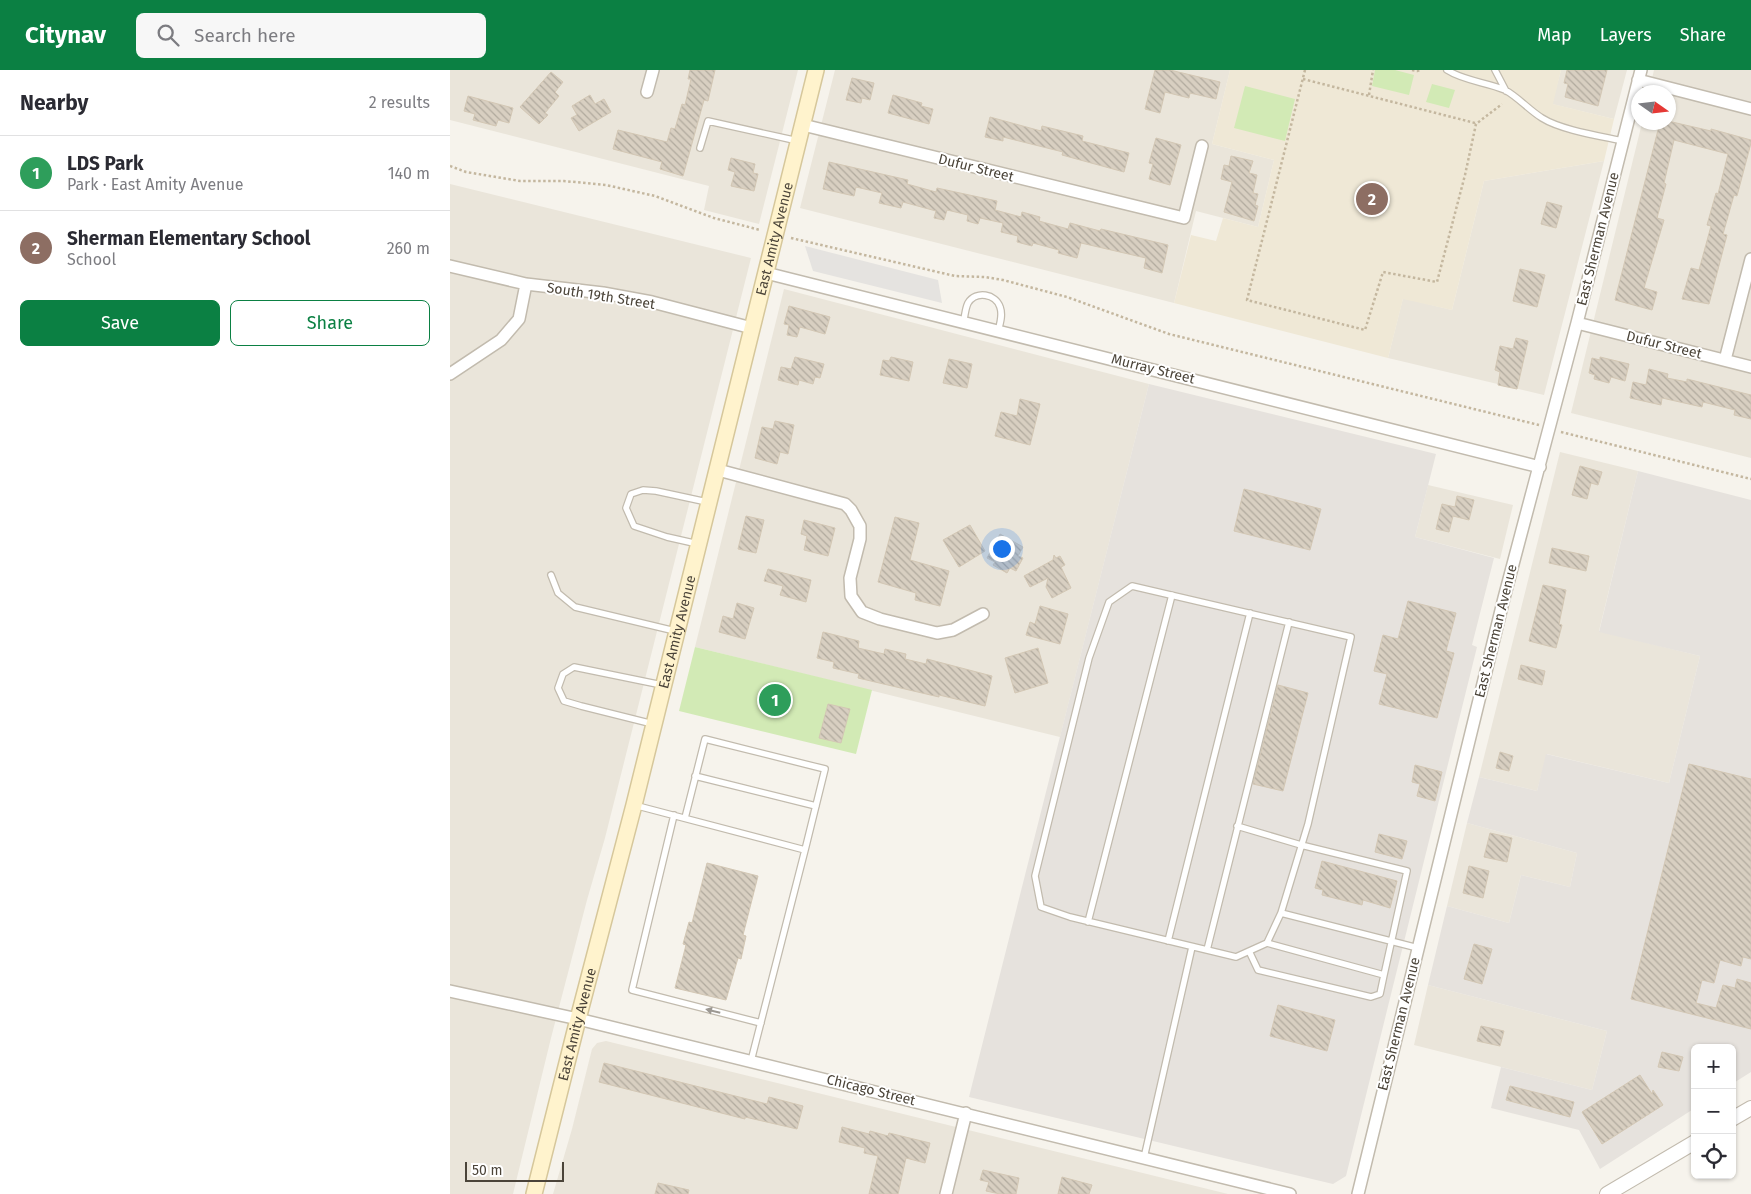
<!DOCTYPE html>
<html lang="en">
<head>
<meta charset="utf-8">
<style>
	body { margin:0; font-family:"Fira Sans",sans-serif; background:#f7f7f7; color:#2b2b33 }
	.controls { position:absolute; right:15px; bottom:15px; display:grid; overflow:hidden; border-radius:8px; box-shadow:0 1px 4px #0004 }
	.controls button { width:45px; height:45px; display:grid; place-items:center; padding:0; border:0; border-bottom:1px solid #e1e1e2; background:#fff; color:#2b2b33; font:25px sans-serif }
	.compass { position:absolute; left:1181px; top:15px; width:45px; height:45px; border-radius:50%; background:#fff; box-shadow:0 1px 4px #0004; rotate:104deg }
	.scale { position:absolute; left:15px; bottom:12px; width:99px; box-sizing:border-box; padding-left:5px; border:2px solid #4b4439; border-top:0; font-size:14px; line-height:18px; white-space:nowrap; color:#4b4439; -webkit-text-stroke:4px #fff; paint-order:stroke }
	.you { position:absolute; left:551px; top:478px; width:18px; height:18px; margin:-12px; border:4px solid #fff; border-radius:50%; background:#1a73e8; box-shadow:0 0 0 8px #1a73e833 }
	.badge { display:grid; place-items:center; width:32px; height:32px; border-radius:50%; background:#0b8043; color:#fff; font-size:16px; font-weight:700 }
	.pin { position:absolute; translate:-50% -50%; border:2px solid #fff; box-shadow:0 1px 5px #0006 }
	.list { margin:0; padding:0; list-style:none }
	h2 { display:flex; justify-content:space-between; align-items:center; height:65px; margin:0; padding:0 20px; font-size:21px }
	h2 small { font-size:16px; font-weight:400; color:#7c7c81 }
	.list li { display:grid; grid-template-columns:32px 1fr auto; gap:15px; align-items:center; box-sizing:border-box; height:75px; padding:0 20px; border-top:1px solid #e1e1e2 }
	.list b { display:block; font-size:19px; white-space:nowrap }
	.list p { margin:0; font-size:16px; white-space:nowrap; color:#7c7c81 }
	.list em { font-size:16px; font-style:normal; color:#7c7c81 }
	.actions { display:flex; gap:10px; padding:15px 20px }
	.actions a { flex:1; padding:11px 0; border:1px solid #0b8043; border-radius:8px; text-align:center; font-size:18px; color:#0b8043 }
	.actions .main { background:#0b8043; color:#fff }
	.icon { flex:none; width:28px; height:28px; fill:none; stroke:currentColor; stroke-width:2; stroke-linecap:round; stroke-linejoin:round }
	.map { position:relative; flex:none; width:1301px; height:1124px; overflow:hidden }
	header { display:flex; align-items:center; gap:30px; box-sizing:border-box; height:70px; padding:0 25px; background:#0b8043; color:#fff }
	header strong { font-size:24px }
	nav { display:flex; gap:28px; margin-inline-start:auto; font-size:18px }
	.search { width:350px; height:45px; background:#f7f7f7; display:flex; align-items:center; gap:12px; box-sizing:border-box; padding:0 18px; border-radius:8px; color:#7c7c81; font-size:19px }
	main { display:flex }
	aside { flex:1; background:#fff }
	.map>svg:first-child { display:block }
	.residential { fill:#eae5da }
	.industrial { fill:#e6e2dd }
	.education { fill:#efe8d6 }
	.green { fill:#d2eab5 }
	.parking { fill:#e5e3e0 }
	.building { fill:url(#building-back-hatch); stroke:#d3c7b4 }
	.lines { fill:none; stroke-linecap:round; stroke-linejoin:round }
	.service-casing { stroke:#c2bbae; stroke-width:8 }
	.minor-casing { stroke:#c2bbae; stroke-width:14 }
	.tertiary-casing { stroke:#c2bbae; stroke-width:16 }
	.secondary-casing { stroke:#d6c79b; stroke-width:18 }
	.path { stroke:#c4b79f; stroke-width:2.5; stroke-dasharray:2.5 2.5; stroke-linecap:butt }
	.service { stroke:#fff; stroke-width:5.5 }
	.minor { stroke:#fff; stroke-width:11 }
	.tertiary { stroke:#fff; stroke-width:14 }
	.secondary { stroke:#fff3cd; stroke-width:15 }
	.oneway { fill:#9c9892 }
	.labels { text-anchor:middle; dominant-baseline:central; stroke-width:4; stroke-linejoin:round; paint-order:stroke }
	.street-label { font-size:14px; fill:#4b4439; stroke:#fff }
</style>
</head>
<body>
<header>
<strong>Citynav</strong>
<div class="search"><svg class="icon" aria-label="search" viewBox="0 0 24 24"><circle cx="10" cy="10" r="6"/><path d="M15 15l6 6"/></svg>Search here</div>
<nav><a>Map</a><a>Layers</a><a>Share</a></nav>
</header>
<main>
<aside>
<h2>Nearby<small>2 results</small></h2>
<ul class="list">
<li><span class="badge" style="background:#2e9e5b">1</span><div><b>LDS Park</b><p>Park · East Amity Avenue</p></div><em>140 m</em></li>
<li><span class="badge" style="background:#8d6e63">2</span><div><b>Sherman Elementary School</b><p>School</p></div><em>260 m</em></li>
</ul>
<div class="actions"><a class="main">Save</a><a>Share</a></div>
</aside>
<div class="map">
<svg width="1301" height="1124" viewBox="0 0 1301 1124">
	<defs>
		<pattern id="building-back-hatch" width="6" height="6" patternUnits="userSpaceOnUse" patternTransform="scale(1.25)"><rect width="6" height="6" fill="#d8cfc1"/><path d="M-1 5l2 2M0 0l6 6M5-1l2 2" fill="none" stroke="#b1aa9e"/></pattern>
	</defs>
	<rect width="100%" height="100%" fill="#f6f3ec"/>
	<path class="residential" d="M0 0H348L309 154 254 140 259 116 0 50Z
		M385 0H780L762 74 824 90 808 157 746 141 724 233 350 138Z
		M1111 0H1177L1164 49 1102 34Z
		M1204 0H1301V388L1121 343 1192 53 1218 52V22H1199Z
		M1154 91 1094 325 938 288 953 228 1002 240 1034 111Z
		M0 114 301 188 155 768 137 830 101 968 63 1124H0Z
		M334 219 699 314 610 667 245 577Z
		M1110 382 1188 401 1149 561 1250 586 1219 713 1097 684 1087 721 1029 707Z
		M978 415 1063 435 1050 489 965 467Z
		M1017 753 1127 783 1120 817 1071 805 1059 853 997 836Z
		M978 915 1157 961 1142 1020 964 975Z
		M156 971 778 1124H103L122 1059 142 979 147 973Z"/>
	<path class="industrial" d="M699 314 986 384 965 467 1044 488 1022 575 1027 577 896 1106 883 1114 519 1027Z
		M1188 401 1301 430V1002L1282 1014V978H1245V1038L1150 1099 1129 1060 1041 1038 1051 997 1142 1020 1157 961 978 915 997 836 1059 853 1071 805 1120 817 1127 783 1017 753 1029 707 1087 721 1096 684 1219 713 1250 586 1149 562Z"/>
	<path class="education" d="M780 0H1111L1103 34 1164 49 1154 91 1034 111 1002 240 953 229 938 288 724 233 741 165 766 171 773 148 808 157 824 90 762 74Z"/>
	<path class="green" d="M925 0H945L964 5 959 25 922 16Z
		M982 14 1005 20 999 38 976 32Z
		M795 16 845 29 835 71 784 58Z
		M245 577 422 620 406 684 229 641Z"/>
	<path class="parking" d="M355 176 488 210 492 233 363 201Z"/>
	<path class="building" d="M240 0H265L258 31 254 30 233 106 210 99 212 92 163 79 168 60 217 72 221 58 225 59 232 34 235 35 241 9H238Z
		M705 0H720L770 12 766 29 740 23 739 28 715 22 710 43 695 39Z
		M1117 0H1157L1148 36 1115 27 1118 14 1114 13Z
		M101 2 113 12 105 22 109 26 95 43 98 45 89 54 70 37Z
		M402 8 424 13 420 30 412 28 411 33 396 30Z
		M140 25 145 34 154 29 161 42 129 61 121 48 127 45 122 36Z
		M443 25 472 33 471 36 483 39 479 54 438 43Z
		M18 26 63 38 59 53 48 50 46 56 23 50 25 44 14 41Z
		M540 47 591 61 592 56 633 66 632 71 679 83 674 102 612 85 613 82 553 67V71L535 67Z
		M1218 51 1261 61V59L1301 70V73L1287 126 1284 125 1273 164 1277 165 1259 234 1232 229 1241 198 1249 200 1261 156 1257 155 1266 123 1268 124 1278 84 1224 70 1214 113 1216 114 1207 148 1214 150 1194 218 1207 222 1202 240 1165 230 1210 52H1218Z
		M706 68 731 75 720 115 699 109 703 94 699 93Z
		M781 86 803 91 799 103 807 105 803 123 808 124 805 135 808 136 804 151 774 142 782 112 771 109 774 95 779 96Z
		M281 88 305 94 303 103 308 104 304 121 281 116 285 102 278 100Z
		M379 92 458 110 457 114 486 122 487 118 547 131 545 140 571 147 572 142 590 147 589 151 618 159 620 153 650 161 651 159 718 175 712 203 694 198 696 188 687 186 631 173 627 188 608 183 609 180 583 173 582 176 567 172 568 166 551 162 553 153 530 148 528 154 517 151 518 145 497 140 494 150 484 148 486 141 453 132 451 138 429 133 432 123 406 117 404 126 373 119Z
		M1097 132 1112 136 1106 158 1091 154Z
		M1070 199 1095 205 1087 237 1063 231Z
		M339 236 380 247 375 264 350 257 347 267 337 265 339 255 334 254Z
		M1066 268 1078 271 1067 319 1048 315 1050 302 1045 300 1050 276 1063 279Z
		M345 287 374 294 370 308 365 307 363 314 349 310 348 315 328 310 331 297 341 299Z
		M441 287 463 292 459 311 430 305 433 290 439 291Z
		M1150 287 1179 294 1175 311 1161 307 1159 313 1144 309 1145 305 1139 303 1142 288 1150 290Z
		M499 289 522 294 517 318 493 313Z
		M1199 299 1218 304 1217 308 1237 312V309L1301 325V349L1284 345 1285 340 1253 332 1252 337 1212 328 1211 335 1180 328 1183 312 1196 315Z
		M570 329 590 334 580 375 545 366 551 342 567 346Z
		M325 351 344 355 338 384 330 382 327 394 305 388 312 357 323 359Z
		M1130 396 1152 402 1148 415 1141 413 1137 429 1122 425Z
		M794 419 871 439 860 480 784 461Z
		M1007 426 1024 430 1019 450 1003 446 999 462 986 459 992 434 1005 437Z
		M296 446 314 450 306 483 288 479Z
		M445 447 469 453 460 490 499 501 490 536 465 530 466 523 428 512Z
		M354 450 385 458 378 486 354 480 357 466 351 464Z
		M520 455 535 481 509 497 493 470Z
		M550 464 573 477 568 486 573 488 566 501 560 498 557 503 543 495 545 492 537 488Z
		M1102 478 1139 486 1136 501 1099 493Z
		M604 485 606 488 610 486 615 495 611 497 621 518 602 528 596 517 598 508 580 517 574 506 603 490Z
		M318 499 361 510 356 532 330 525 333 516 314 511Z
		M1093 515 1116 520 1109 554 1112 555 1106 578 1079 571Z
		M958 531 1006 543 996 581 1004 583 987 648 929 634 937 604 924 601 933 565 948 569Z
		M287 533 304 538 295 569 269 562 273 546 283 549Z
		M590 536 618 544 610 574 576 565 580 552 585 554Z
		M373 562 409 571 408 578 434 584 435 579 456 584 455 589 476 594 477 589 542 606 535 636 489 625V627L408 608 409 604 383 598 384 592 367 588Z
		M588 578 598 613 565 623 555 588Z
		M1071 595 1095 601 1092 615 1068 609Z
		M828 615 858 623 833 721 803 714Z
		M378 634 400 639 391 673 369 668Z
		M1050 682 1063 686 1059 701 1046 698Z
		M1239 694 1301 709V889L1293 887 1291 896 1270 890 1264 913 1252 910 1246 933 1266 938 1273 915 1285 918 1287 909 1301 913V959L1181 929Z
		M965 695 992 702 985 731 967 726 970 714 962 712Z
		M1040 763 1062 768 1057 792 1034 787Z
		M929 764 957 771 952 789 925 782Z
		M872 791 947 811 940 838 913 830 912 835 872 825 873 820 865 818Z
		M257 793 308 806 293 865 296 866 291 889 288 888 276 930 225 918 236 875 233 874 239 852 242 853Z
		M1019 796 1039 801 1033 828 1013 823Z
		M1024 874 1042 879 1032 914 1014 909Z
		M828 935 885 950 877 981 820 966Z
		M1031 956 1054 961 1050 976 1027 971Z
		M1212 982 1233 987 1229 1001 1208 997Z
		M154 993 317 1034 319 1027 353 1036 347 1059 295 1047V1049L149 1012Z
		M1190 1005 1202 1024 1203 1020 1213 1035 1152 1074 1132 1042Z
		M1060 1016 1124 1032 1120 1047 1056 1030Z
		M392 1057 419 1064 420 1061 438 1066 439 1063 480 1073 475 1093 456 1088 448 1124H419L428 1086 414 1083 415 1078 389 1072Z
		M533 1100 569 1108 566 1124H550L536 1121 539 1112 530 1110Z
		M612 1107 642 1115 639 1124H608Z
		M208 1113 239 1120 238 1124H205Z"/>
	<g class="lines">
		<defs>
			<path id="service" d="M997 0C1014 11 1036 12 1055 20 1068 27 1079 40 1092 48 1111 60 1150 66 1173 71
				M1045 0 1056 21
				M250 78 258 51 348 71
				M513 253C515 247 515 239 518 233 526 220 546 224 550 237 553 245 550 254 548 261
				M248 474 217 467 184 456 176 438 181 424 193 420 206 421 257 432
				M101 505 108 523 125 537 225 561
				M203 654 131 636 114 631 108 618 113 604 124 597 212 615
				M245 706 366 736
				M184 735 355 780 301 991
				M224 745 182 920 311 953
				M235 748 255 669 375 699 355 780
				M787 756 851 775 957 801 934 905 817 873
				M831 843 817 873 786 887 620 847 591 837 585 806 639 588 659 532 682 516 901 567 858 754 831 843 968 878
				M638 852 722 525
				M718 871 800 543
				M757 880 839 552
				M799 881 808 900 921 927 930 924 934 905
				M694 1088 742 877"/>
			<path id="minor" d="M1188 10 1301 39
				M197 22 203 0
				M353 55 734 148 752 76
				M0 196 76 214 153 223 202 232 302 258
				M316 203 1090 397
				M1127 253 1301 297
				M1275 290 1301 189
				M0 304 51 270 69 249 76 214
				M268 400 395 434 401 440 410 456V469L400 508 401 526 412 542 430 549 487 563 503 560 533 544
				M0 921 128 949 840 1124
				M496 1124 516 1043
				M908 1124 1054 528 1127 253 1191 0"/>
			<path id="tertiary" d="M1282 1049 1301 1038
				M1157 1124 1245 1072"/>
			<g id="secondary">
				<path id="s1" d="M84 1124 128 949 184 735 366 0"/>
			</g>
		</defs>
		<use href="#service" class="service-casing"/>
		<use href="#minor" class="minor-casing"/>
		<use href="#tertiary" class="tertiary-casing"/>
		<use href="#secondary" class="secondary-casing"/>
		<path class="path" d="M855 0 797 230 915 260 933 202 987 212 1015 105 1026 54 1052 34
			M962 0 967 1 970 0
			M853 9 1025 53
			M919 25 923 0
			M0 96 16 102 70 111H114L156 115 205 126 264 148 310 160
			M341 168 505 206 535 207 553 210 617 227 719 264 1089 355
			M1111 362 1301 409"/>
		<use href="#service" class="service"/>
		<use href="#minor" class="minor"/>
		<use href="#tertiary" class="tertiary"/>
		<use href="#secondary" class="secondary"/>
	</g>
	<defs><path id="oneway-solid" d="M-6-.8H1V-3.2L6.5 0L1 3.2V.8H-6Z" transform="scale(1.25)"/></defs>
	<use class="oneway" href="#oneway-solid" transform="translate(263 941) rotate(-166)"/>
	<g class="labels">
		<g class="street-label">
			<text transform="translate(526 98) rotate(14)">Dufur Street</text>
			<text stroke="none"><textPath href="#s1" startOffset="985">East Amity Avenue</textPath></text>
			<text transform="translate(1148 169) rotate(-76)">East Sherman Avenue</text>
			<text transform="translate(151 226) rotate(9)">South 19th Street</text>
			<text transform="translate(1214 275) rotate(14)">Dufur Street</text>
			<text transform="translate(703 299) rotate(14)">Murray Street</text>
			<text transform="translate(1046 561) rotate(-76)">East Sherman Avenue</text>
			<text stroke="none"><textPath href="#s1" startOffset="580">East Amity Avenue</textPath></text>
			<text transform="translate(949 954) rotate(-76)">East Sherman Avenue</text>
			<text stroke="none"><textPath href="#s1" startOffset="175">East Amity Avenue</textPath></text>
			<text transform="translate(421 1020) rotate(14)">Chicago Street</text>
		</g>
	</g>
</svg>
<div class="controls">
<button>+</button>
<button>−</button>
<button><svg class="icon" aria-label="locate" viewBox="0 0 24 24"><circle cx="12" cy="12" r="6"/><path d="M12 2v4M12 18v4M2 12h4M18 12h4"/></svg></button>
</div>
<svg class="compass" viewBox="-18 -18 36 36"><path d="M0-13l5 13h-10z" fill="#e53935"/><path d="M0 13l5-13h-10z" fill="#7c7c81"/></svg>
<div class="scale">50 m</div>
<div class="you"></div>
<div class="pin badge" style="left:325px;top:630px;background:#2e9e5b">1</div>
<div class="pin badge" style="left:922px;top:129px;background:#8d6e63">2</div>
</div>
</main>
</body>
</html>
